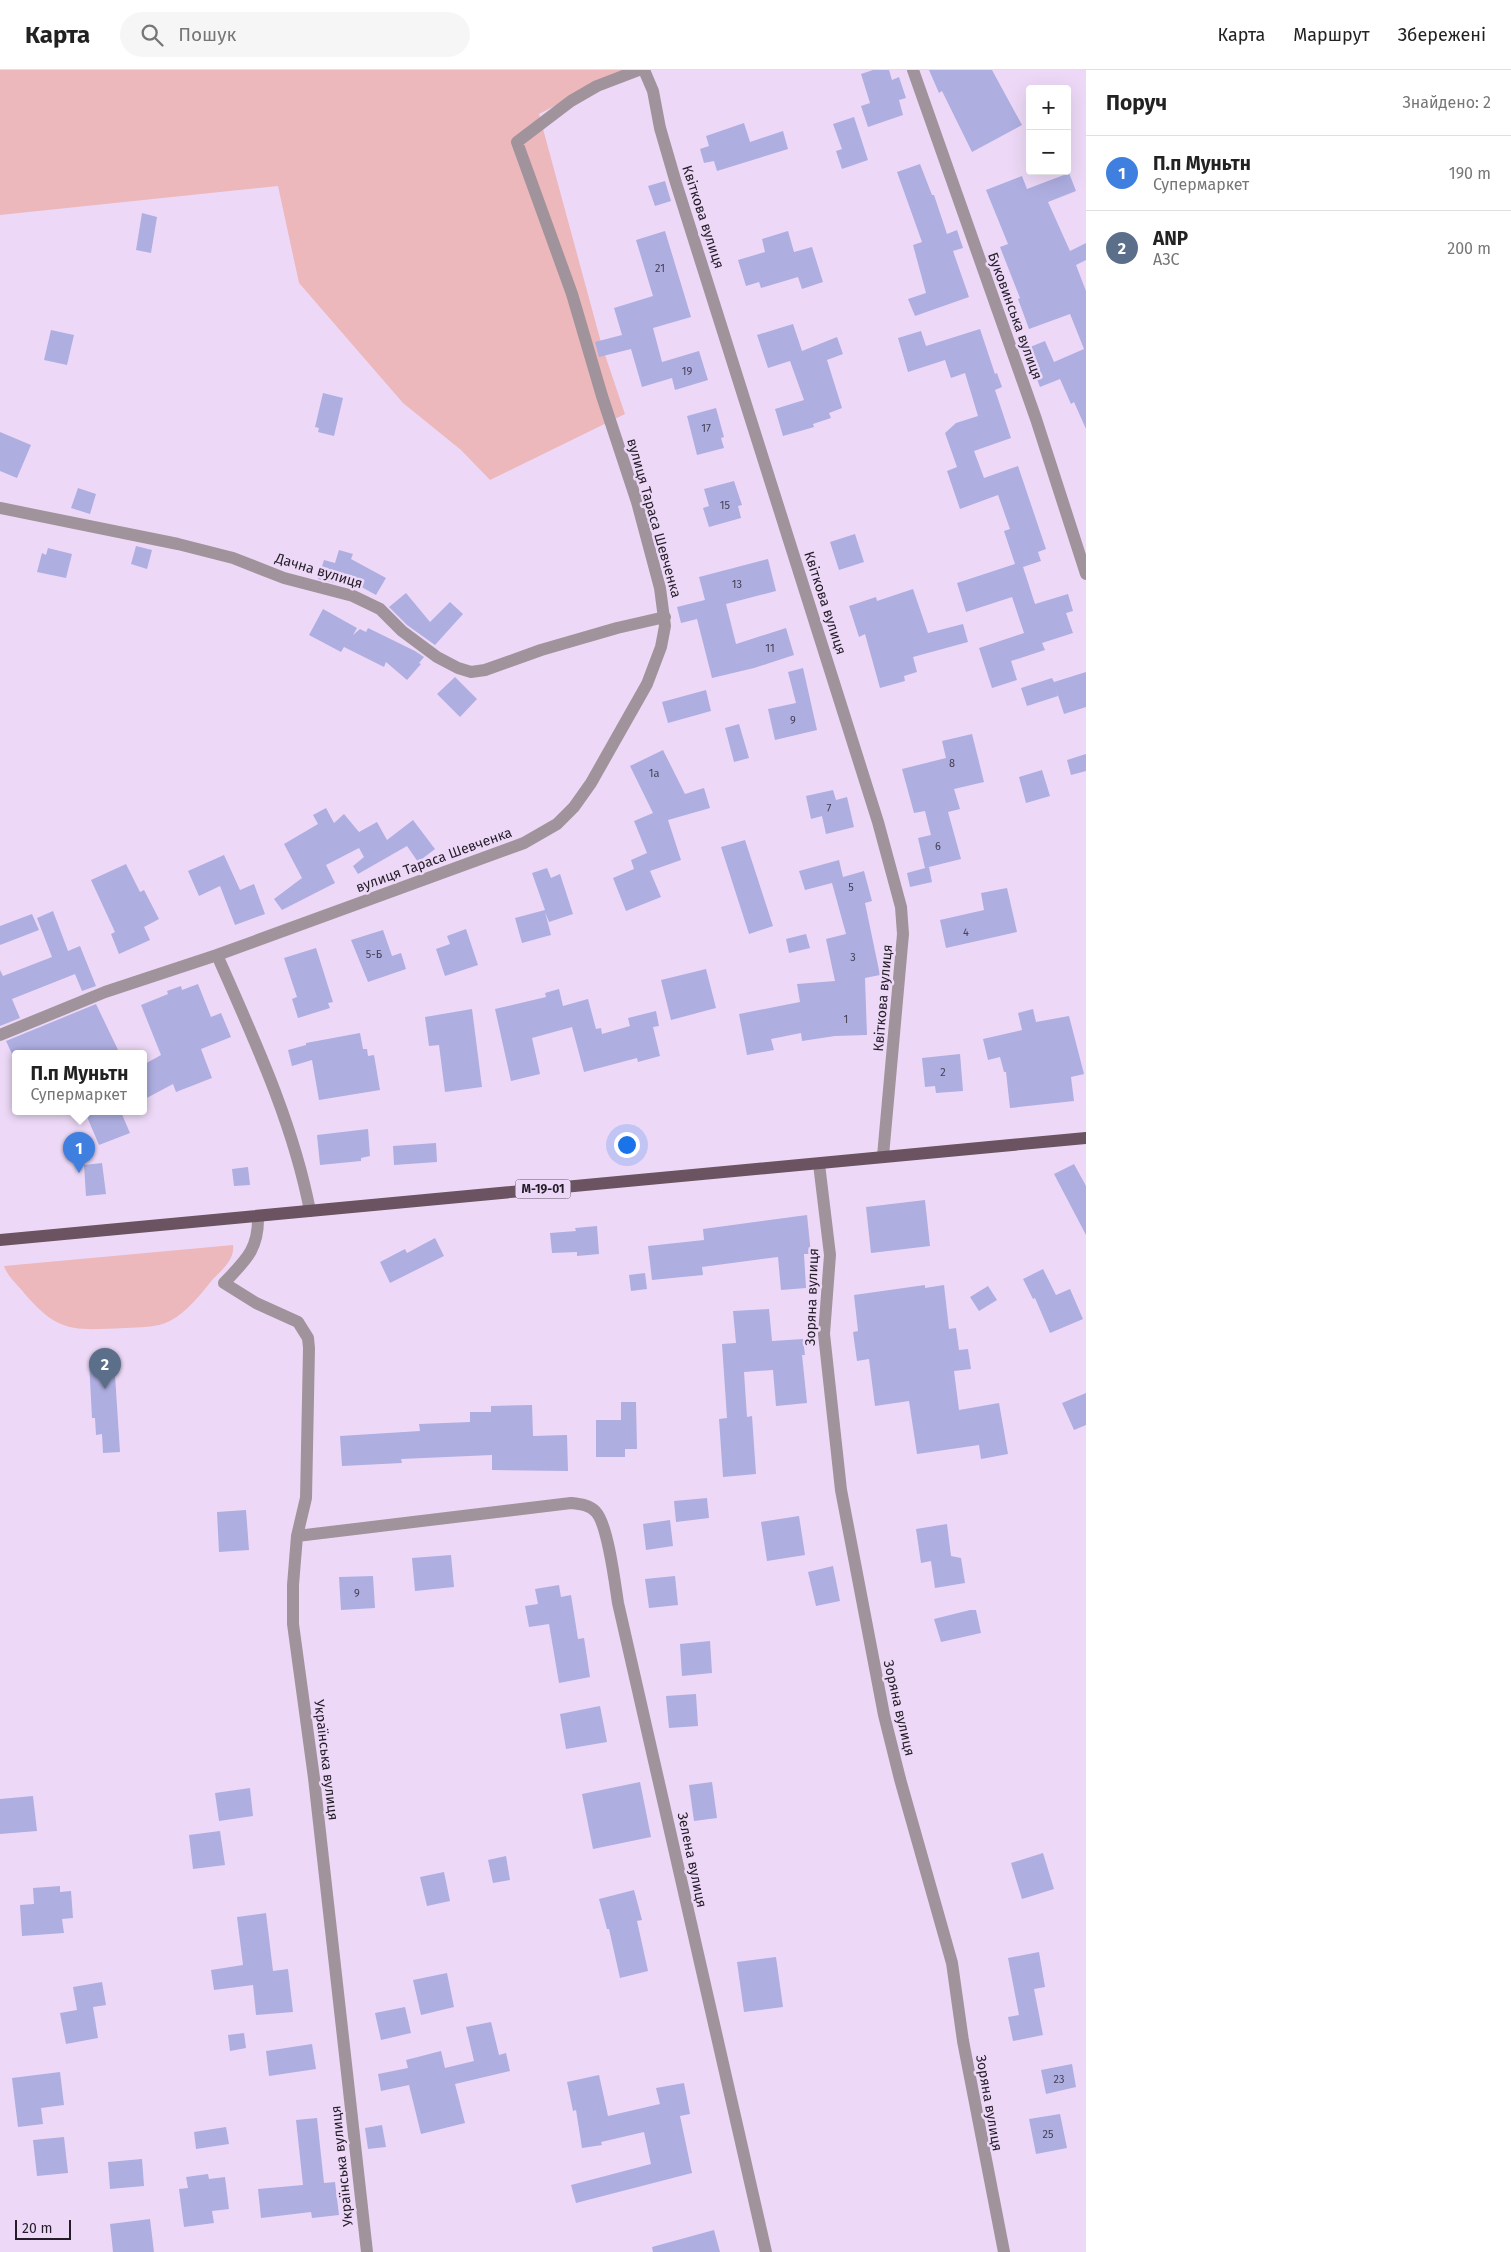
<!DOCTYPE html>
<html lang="uk">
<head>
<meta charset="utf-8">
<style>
	body { margin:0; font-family:"Fira Sans",sans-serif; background:#f6f6f6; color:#222 }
	.controls { position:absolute; right:15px; top:15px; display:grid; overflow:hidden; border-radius:5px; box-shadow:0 5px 20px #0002 }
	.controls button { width:45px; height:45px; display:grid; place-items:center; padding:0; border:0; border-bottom:1px solid #e0e0e0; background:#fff; color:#222; font:25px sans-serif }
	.scale { position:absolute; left:15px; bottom:12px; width:56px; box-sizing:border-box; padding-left:5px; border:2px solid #241d28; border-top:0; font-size:14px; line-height:18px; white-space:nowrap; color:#241d28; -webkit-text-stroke:4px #edd9f7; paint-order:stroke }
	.you { position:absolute; left:626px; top:1074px; width:18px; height:18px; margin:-12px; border:4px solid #fff; border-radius:50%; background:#1a73e8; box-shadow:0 0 0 8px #1a73e833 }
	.badge { display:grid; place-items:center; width:32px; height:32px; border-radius:50%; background:#326b54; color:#fff; font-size:16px; font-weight:700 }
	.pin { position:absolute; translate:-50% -41px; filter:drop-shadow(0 1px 2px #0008) }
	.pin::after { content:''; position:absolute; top:26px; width:18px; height:15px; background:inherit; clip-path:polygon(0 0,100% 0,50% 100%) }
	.popup { position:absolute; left:12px; top:980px; width:135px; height:65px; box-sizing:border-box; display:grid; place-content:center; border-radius:5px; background:#fff; filter:drop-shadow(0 1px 4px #0005); font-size:16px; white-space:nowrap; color:#767676 }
	.popup b { font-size:19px; color:#222 }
	.popup::after { content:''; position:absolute; left:50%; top:100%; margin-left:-10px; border:10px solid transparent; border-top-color:#fff }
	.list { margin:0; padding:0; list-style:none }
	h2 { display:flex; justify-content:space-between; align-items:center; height:65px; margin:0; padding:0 20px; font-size:21px }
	h2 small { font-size:16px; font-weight:400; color:#767676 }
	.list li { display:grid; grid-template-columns:32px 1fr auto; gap:15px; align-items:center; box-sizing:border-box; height:75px; padding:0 20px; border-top:1px solid #e0e0e0 }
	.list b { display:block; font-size:19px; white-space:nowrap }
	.list p { margin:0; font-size:16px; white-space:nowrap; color:#767676 }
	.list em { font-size:16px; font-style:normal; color:#767676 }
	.icon { flex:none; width:28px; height:28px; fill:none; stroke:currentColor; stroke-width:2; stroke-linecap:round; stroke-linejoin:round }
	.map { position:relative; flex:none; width:1086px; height:2182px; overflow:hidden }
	header { display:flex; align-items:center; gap:30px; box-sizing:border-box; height:70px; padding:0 25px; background:#fff; border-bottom:1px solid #e0e0e0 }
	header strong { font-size:24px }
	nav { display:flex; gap:28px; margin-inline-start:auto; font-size:18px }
	.search { width:350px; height:45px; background:#f6f6f6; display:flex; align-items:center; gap:12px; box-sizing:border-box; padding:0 18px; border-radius:28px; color:#767676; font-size:19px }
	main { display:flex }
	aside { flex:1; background:#fff }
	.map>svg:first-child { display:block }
	.green { fill:#ecb8bb }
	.building { fill:#aeaee1 }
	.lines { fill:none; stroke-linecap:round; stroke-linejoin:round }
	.street { stroke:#a1939b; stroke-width:12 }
	.primary { stroke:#6b5361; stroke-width:12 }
	.labels { text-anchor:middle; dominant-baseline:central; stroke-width:5; stroke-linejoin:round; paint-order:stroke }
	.number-label { font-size:11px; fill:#464156 }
	.shield { fill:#edd9f7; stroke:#605566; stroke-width:1 }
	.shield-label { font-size:12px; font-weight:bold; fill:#241d28 }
	.street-label { font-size:14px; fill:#241d28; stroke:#edd9f7 }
</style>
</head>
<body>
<header>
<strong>Карта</strong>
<div class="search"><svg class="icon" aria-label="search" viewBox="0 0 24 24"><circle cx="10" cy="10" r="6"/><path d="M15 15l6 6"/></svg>Пошук</div>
<nav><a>Карта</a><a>Маршрут</a><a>Збережені</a></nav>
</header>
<main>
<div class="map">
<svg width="1086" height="2182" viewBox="0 0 1086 2182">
	<rect width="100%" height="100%" fill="#edd9f7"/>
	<path class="green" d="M0 0H625L539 44 602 276 625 344 490 410 461 380 403 333 299 213 278 116 0 145Z
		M233 1175C235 1189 223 1199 213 1209 201 1224 187 1242 170 1251 156 1258 140 1257 125 1258 74 1260 59 1264 24 1223 18 1215 7 1206 4 1196Z"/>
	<path class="building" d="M873 0H889L892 10 899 7 906 28 899 30 903 45 868 57 861 36 870 33 861 4Z
		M929 0H992L1022 55 972 82 942 21 939 23Z
		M854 47 868 90 842 99 836 81 842 79 833 54Z
		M744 53 750 72 783 61 788 79 717 101 714 91 704 93 700 79 709 76 706 66Z
		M920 94 932 125H934L947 164 957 160 963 178 953 181 969 227 915 246 908 229 926 223 913 175 922 172 897 102Z
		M1069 103 1076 121 1048 132 1070 181 1086 173V190L1076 195 1086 221V359L1074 332 1071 334 1060 309 1040 317 1025 279 1045 271 1054 292 1084 279 1070 244 1029 259 1018 229 1020 228 1000 177 1008 174 986 120 1022 106 1027 119Z
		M665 111 671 131 655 136 648 116Z
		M142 143 157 147 151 183 136 180Z
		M665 161 691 247 653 258 662 292 699 281 708 310 675 320 672 308 642 317 631 279 599 287 595 272 622 265 614 238 653 226 636 170Z
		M788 161 794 182 812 177 823 212 802 219 798 207 761 218 759 212 746 216 738 190 765 182 762 169Z
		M793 254 802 281 837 267 843 284 827 290 842 338 829 343 831 348 813 354 814 357 783 366 775 339 804 330 790 291 768 298 757 265Z
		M980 259 995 304 997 303 1002 317 995 320 1011 368 974 381 984 408 1018 396 1046 479 1038 482 1041 491 1023 497 1035 534 1068 524 1073 541 1066 543 1073 563 1042 573 1045 580 1011 591 1017 610 992 618 979 578 1024 563 1012 527 966 542 957 513 1015 494 1004 461 1010 459 998 425 960 439 947 401 957 397 945 363 956 353 978 346 965 303 951 308 945 290 908 302 898 268 921 261 926 276Z
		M51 260 74 265 67 295 44 290Z
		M323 323 343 328 334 366 318 362 319 358 315 357Z
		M716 338 724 367 721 368 724 378 697 385 687 346Z
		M0 362 31 375 17 408 0 401Z
		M734 411 742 435 738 436 741 448 709 457 703 438 709 436 704 419Z
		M78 418 96 424 90 444 71 438Z
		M855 464 864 492 839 500 830 472Z
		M136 476 152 480 147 499 131 494Z
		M48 478 72 484 66 508 37 502 42 483 46 485Z
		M339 480 353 484 351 489 386 508 376 525 356 514 338 509 336 513 318 509 324 490 335 493Z
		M768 489 776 521 726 534 736 574 786 558 794 585 754 598 712 608 697 549 681 553 677 537 705 530 699 507Z
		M913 519 928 563 963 554 968 572 913 587 917 602 904 606 905 611 880 618 865 564 859 567 849 536 876 527 877 531Z
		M406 523 430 552 450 532 463 544 435 575 407 555 389 537Z
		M323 539 357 558 353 565 360 559 366 562 368 558 415 581 424 587 419 593 421 594 407 610 386 592 384 597 344 577 341 582 309 565Z
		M803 598 817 660 775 670 768 639 796 633 788 602Z
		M1086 602V637L1064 644 1055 616 1058 626 1027 636 1021 618 1052 608 1054 612Z
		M455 607 477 629 460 647 437 624Z
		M706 620 711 641 668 653 662 632Z
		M739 654 749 688 734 692 725 658Z
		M972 664 984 712 954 719 960 739 948 742 961 789 925 798 918 768 931 765 925 741 914 743 902 699 946 688 942 671Z
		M663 680 685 724 704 718 710 738 668 750 681 790 650 801 661 827 626 841 613 808 634 799 631 790 647 783 634 751 653 743 630 696Z
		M1086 684V701L1071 705 1067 690Z
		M1042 700 1050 726 1026 733 1019 707Z
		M833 720 836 730 847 727 854 757 826 764 822 746 811 749 806 726Z
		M326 738 334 753 344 744 359 762 377 752 387 770 413 750 435 779 418 792 407 776 358 804 353 796 364 787 359 778 326 795 335 813 282 840 274 829 302 808 284 774 318 754 313 745Z
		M745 770 773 856 749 864 721 777Z
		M224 785 240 820 254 814 265 844 235 855 220 816 199 826 188 801Z
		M839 790 843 807 864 801 872 831 865 833 880 905 865 908 867 965 835 966 802 971 801 963 771 969 774 980 747 985 739 944 800 932 797 914 835 911 826 869 846 864 832 813 805 820 799 801Z
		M126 794 140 822 144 820 159 849 144 857 150 870 119 884 111 864 115 862 91 810Z
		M929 797 932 812 910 817 907 803Z
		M547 798 551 808 560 804 573 844 549 852 545 842 551 865 522 873 515 848 545 840 532 803Z
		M1007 818 1017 862 946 878 940 850 984 840 981 823Z
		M53 841 68 881 80 876 96 916 82 921 75 904 12 929 20 948 0 956V900L3 906 52 887 37 848Z
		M32 844 39 860 0 875V856Z
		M466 859 478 895 445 906 436 879 450 874 447 866Z
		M383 860 392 886 401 883 406 899 368 912 351 870Z
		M806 864 810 878 789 883 786 869Z
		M316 878 333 932 328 933 330 938 298 948 292 929 297 927 284 888Z
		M706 899 716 938 671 950 661 910Z
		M198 914 211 947 221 943 231 967 201 979 212 1008 176 1022 173 1014 143 1030V995L161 985 141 935 168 924 167 921 181 916 182 920Z
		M559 919 563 936 588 929 596 959 601 958 602 964 630 956 628 948 656 941 659 956 653 957 660 986 638 992 637 988 584 1002 572 957 532 968 540 1004 511 1011 495 939 546 927 545 923Z
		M96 934 120 984H12L6 971Z
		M472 939 482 1017 445 1022 439 975 429 976 425 947Z
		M1033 939 1036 952 1069 946 1084 1004 1071 1007 1074 1031 1010 1038 1006 1002H1004L1000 987 988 990 983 969 1022 960 1018 943Z
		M360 963 363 979H367L368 986 374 985 380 1020 319 1030 312 990 292 996 288 980 306 975V973Z
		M960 984 963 1021 936 1023 935 1016 925 1017 922 988Z
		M85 1042H121L130 1063 99 1075Z
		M368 1059 370 1086 361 1088V1091L320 1095 317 1065Z
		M436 1073 437 1092 394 1095 393 1076Z
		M102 1093 106 1124 86 1126 84 1095Z
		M1074 1094 1086 1116V1165L1054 1104Z
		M248 1097 250 1115 234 1116 232 1099Z
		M925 1130 930 1176 871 1183 866 1137Z
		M807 1145 811 1184H804L806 1218 781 1220 778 1187 702 1197 703 1205 652 1210 648 1176 704 1170 703 1159Z
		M597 1156 599 1184 577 1186V1182L552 1183 550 1163 576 1161 575 1158Z
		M435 1168 444 1186 390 1213 380 1192 405 1179 407 1183Z
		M1043 1199 1056 1225 1070 1219 1083 1249 1050 1263 1035 1228 1033 1229 1023 1209Z
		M645 1203 647 1219 631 1221 629 1205Z
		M925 1215V1218L944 1215 949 1259 956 1258 959 1280 968 1279 971 1299 954 1301 959 1340 999 1333 1008 1384 981 1389 979 1375 917 1384 909 1331 875 1336 869 1289 857 1291 853 1262 858 1261 854 1225Z
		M988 1216 997 1230 979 1241 970 1227Z
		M769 1239 772 1271 803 1269 805 1285H802L807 1333 776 1336 773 1300 744 1302 747 1347 752 1346 756 1404 723 1407 719 1349 727 1348 722 1274 736 1273 733 1241Z
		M114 1290 120 1382 103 1383 102 1364 96 1365 95 1348H92L89 1291Z
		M1086 1323V1355L1074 1360 1062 1333Z
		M621 1332H636L637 1379H625V1387H596V1350H621Z
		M532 1335 533 1366 567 1365 568 1401 492 1400V1385L401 1389 402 1393 342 1396 340 1366 420 1361 419 1354 470 1352V1342H491V1336Z
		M707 1428 709 1448 676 1452 674 1431Z
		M246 1440 249 1480 219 1482 217 1442Z
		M799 1446 805 1485 767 1491 761 1452Z
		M670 1450 673 1476 646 1480 643 1454Z
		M947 1454 951 1486 961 1488 965 1513 935 1518 931 1491 921 1493 916 1459Z
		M451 1485 454 1517 415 1521 412 1488Z
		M833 1496 840 1531 816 1536 808 1502Z
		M373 1506 375 1538 341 1540 339 1507Z
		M675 1506 678 1535 649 1538 645 1509Z
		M559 1515 561 1527 571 1525 578 1569 584 1568 590 1607 559 1613 549 1554 529 1557 525 1536 538 1534 535 1519Z
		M970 1540H976L981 1563 941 1572 934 1549Z
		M710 1571 712 1603 682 1606 680 1574Z
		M696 1624 698 1656 669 1658 666 1626Z
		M600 1636 607 1672 566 1679 560 1644Z
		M640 1712 651 1767 593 1779 582 1724Z
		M712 1712 717 1748 694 1751 689 1715Z
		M250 1718 253 1746 219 1751 215 1723Z
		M33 1726 37 1761 0 1764V1729Z
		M220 1761 225 1795 193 1799 189 1765Z
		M1043 1783 1054 1819 1022 1829 1011 1793Z
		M506 1786 510 1810 493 1813 488 1790Z
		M444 1802 450 1831 427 1836 420 1807Z
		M60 1816V1822L71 1821 73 1848 62 1849 64 1863 22 1866 20 1835 34 1834 33 1818Z
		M634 1820 642 1850 637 1851 648 1901 620 1908 609 1859H607L599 1829Z
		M266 1843 273 1901 288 1899 293 1942 256 1945 253 1915 214 1920 211 1900 243 1895 237 1847Z
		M1039 1882 1045 1917 1034 1919 1043 1965 1013 1971 1008 1947 1019 1945 1008 1888Z
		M776 1887 783 1937 744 1942 737 1892Z
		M447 1903 454 1937 421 1945 413 1910Z
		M102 1912 106 1935 93 1937 98 1968 66 1974 60 1943 77 1940 73 1917Z
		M405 1937 411 1963 381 1970 375 1943Z
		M491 1952 499 1985 506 1983 510 2001 455 2014 465 2053 421 2064 409 2015 381 2021 378 2004 408 1998 406 1990 441 1981 445 1998 474 1991 466 1957Z
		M244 1963 246 1978 230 1981 228 1965Z
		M312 1974 316 1999 269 2006 266 1981Z
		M1072 1994 1076 2017 1046 2024 1041 2000Z
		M60 2002 64 2035 41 2038 43 2054 18 2057 12 2008Z
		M599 2005 608 2046 660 2034 656 2018 684 2013 690 2044 680 2046 692 2103 576 2133 571 2115 651 2094 644 2062 601 2072 602 2075 582 2078 576 2040 573 2041 567 2012Z
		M1060 2044 1067 2078 1036 2084 1029 2049Z
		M317 2048 324 2113 335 2112 339 2145 312 2148 311 2142 261 2148 258 2119 303 2115 296 2050Z
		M382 2055 386 2077 368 2079 365 2058Z
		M226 2057 229 2074 196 2079 194 2062Z
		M64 2067 68 2103 37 2106 33 2070Z
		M142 2089 144 2116 110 2119 108 2092Z
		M208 2104 209 2109 225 2107 229 2139 212 2141 214 2153 184 2157 179 2119 188 2118 186 2107Z
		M150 2149 154 2182H113L110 2154Z
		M714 2160 720 2182H653L652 2177Z"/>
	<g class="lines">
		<path class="street" d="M644 0 653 21 660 58 676 113 878 752 901 837 903 864 883 1086
			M913 0 1036 349 1086 504
			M0 438 178 474 233 488 284 508 353 526 380 539 402 561 437 587 458 598 471 602 485 600 541 580 617 558 665 547
			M217 885C253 967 293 1052 310 1141
			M0 965 105 922 217 885 524 773 557 754 574 737 591 713 647 614 661 577 665 556 660 518 637 432 602 326 572 224 517 72 571 31 597 16 639 0
			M819 1094 830 1185 824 1264 841 1420 884 1645 900 1709 952 1893 963 1971 1004 2182
			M258 1146C259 1179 246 1190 224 1213L256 1233 298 1252 308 1268 309 1278 306 1428 297 1466
			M367 2182 314 1708 293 1554V1515L297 1466 571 1433C580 1434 590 1435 596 1442 608 1455 615 1514 618 1533L766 2182"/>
		<path class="primary" d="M0 1170 1086 1068"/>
	</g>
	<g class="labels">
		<g class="number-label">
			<text x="660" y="198">21</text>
			<text x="687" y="301">19</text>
			<text x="706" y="358">17</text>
			<text x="725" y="435">15</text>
			<text x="737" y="514">13</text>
			<text x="770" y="578">11</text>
			<text x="793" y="650">9</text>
			<text x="952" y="693">8</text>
			<text x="654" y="703">1а</text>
			<text x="829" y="738">7</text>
			<text x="938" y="776">6</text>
			<text x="851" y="817">5</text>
			<text x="966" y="862">4</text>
			<text x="374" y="884">5-Б</text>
			<text x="853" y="887">3</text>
			<text x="846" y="949">1</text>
			<text x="943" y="1002">2</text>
			<text x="357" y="1523">9</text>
			<text x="1059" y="2009">23</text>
			<text x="1048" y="2064">25</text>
		</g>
		<rect class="shield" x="515.5" y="1109.5" width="55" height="19" rx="4"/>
		<g class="shield-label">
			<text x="543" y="1119">М-19-01</text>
		</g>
		<g class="street-label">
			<text transform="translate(703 147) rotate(72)">Квіткова вулиця</text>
			<text transform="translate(1015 246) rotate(70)">Буковинська вулиця</text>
			<text transform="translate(654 448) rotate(74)">вулиця Тараса Шевченка</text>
			<text transform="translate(319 501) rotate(17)">Дачна вулиця</text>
			<text transform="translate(825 533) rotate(72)">Квіткова вулиця</text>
			<text transform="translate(434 790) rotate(-20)">вулиця Тараса Шевченка</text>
			<text transform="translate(883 928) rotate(-85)">Квіткова вулиця</text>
			<text transform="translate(812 1227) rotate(-88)">Зоряна вулиця</text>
			<text transform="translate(899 1638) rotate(77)">Зоряна вулиця</text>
			<text transform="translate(326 1690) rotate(83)">Українська вулиця</text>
			<text transform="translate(692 1790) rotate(78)">Зелена вулиця</text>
			<text transform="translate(989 2033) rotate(80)">Зоряна вулиця</text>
			<text transform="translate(342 2096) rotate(-96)">Українська вулиця</text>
		</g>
	</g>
</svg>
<div class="controls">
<button>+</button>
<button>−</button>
</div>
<div class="scale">20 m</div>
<div class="you"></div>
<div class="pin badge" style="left:79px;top:1103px;background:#3f7fe0">1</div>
<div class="popup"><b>П.п Муньтн</b>Супермаркет</div>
<div class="pin badge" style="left:105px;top:1319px;background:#5c6f8a">2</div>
</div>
<aside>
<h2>Поруч<small>Знайдено: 2</small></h2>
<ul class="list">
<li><span class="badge" style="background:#3f7fe0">1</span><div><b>П.п Муньтн</b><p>Супермаркет</p></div><em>190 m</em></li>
<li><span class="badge" style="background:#5c6f8a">2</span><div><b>ANP</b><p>АЗС</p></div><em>200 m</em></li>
</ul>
</aside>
</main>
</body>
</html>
